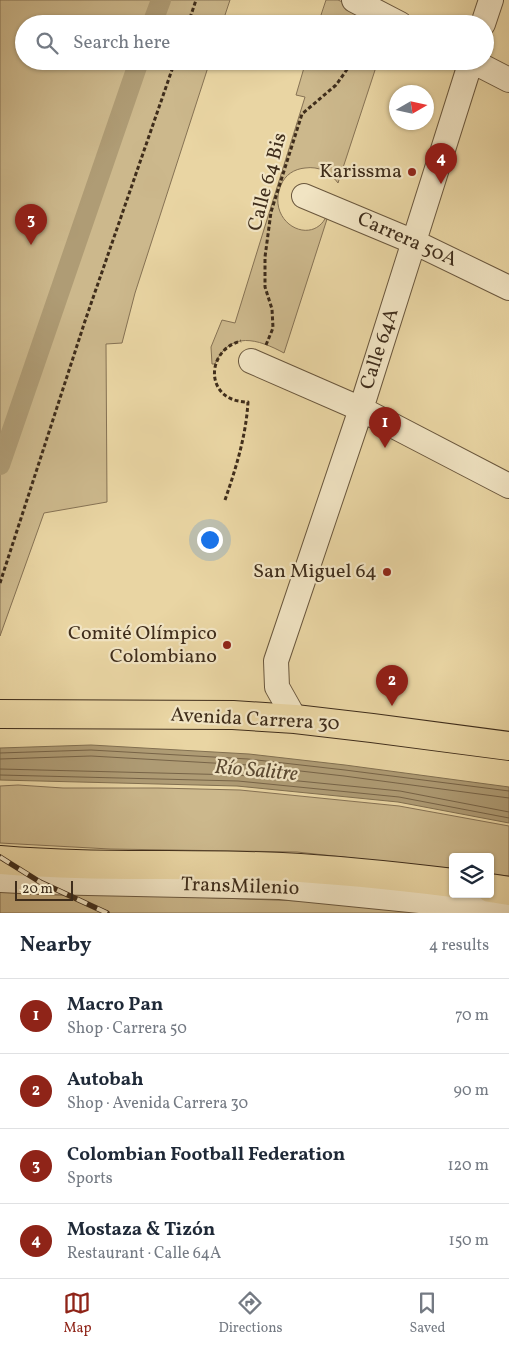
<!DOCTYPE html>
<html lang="en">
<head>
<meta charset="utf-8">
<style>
	body { margin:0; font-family:Vollkorn,serif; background:#f6f6f7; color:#1f2937 }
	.controls { position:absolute; right:15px; bottom:15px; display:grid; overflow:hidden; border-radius:5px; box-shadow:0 1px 4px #0004 }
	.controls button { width:45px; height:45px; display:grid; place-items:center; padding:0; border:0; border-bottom:1px solid #e0e1e3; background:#fff; color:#1f2937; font:25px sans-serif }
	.compass { position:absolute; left:389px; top:85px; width:45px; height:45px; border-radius:50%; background:#fff; box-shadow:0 1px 4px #0004; rotate:81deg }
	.scale { position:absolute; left:15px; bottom:12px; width:58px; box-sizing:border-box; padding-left:5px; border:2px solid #3f2d1b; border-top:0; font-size:14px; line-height:18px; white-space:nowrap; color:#3f2d1b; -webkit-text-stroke:4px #f1e4c3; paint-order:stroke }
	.you { position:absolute; left:209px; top:539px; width:18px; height:18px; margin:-12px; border:4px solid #fff; border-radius:50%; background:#1a73e8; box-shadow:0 0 0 8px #1a73e833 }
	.badge { display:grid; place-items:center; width:32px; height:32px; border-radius:50%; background:#8f2418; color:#fff; font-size:16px; font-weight:700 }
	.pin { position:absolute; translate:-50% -41px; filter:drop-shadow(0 1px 2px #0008) }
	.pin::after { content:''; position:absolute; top:26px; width:18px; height:15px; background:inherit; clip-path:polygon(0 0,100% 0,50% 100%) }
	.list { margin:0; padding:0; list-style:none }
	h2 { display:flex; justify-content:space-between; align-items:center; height:65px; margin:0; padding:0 20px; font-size:21px }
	h2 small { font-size:16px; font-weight:400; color:#747a83 }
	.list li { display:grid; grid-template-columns:32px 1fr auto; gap:15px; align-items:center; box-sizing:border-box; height:75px; padding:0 20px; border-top:1px solid #e0e1e3 }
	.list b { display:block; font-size:19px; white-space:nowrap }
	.list p { margin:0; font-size:16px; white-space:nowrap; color:#747a83 }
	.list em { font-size:16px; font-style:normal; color:#747a83 }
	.icon { flex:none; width:28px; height:28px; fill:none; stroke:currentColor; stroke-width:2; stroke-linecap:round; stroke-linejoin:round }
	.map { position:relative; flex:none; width:509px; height:913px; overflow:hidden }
	.search { position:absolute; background:#fff; box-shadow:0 1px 4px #0004; left:15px; right:15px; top:15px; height:55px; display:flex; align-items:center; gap:12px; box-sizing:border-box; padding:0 18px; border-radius:28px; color:#747a83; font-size:19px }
	.sheet { height:365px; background:#fff }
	nav { display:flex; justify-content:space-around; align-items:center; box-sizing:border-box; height:70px; border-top:1px solid #e0e1e3; background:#fff; font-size:14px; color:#747a83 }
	nav a { display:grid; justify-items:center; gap:2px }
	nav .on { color:#8f2418 }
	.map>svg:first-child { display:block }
	.green { fill:#ccb88c; stroke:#867254 }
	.water { fill:#af9c75; stroke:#827051 }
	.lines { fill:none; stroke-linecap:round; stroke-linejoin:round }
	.shore { stroke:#776448; stroke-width:1 }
	.canal { stroke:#af9c75; stroke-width:20 }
	.minor-casing { stroke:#6a573d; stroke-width:26 }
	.highway-casing { stroke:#3f2d1b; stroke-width:30 }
	.path { stroke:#3f2d1b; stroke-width:3; stroke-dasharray:4 2.5; stroke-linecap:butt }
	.minor { stroke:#f1e4c3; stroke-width:24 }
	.highway { stroke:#e9d5a3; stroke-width:28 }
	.rail-casing { stroke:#3f2d1b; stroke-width:5.5 }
	.rail { stroke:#f1e4c3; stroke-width:4; stroke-dasharray:11; stroke-linecap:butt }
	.poi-dot { fill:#8f2418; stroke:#f1e4c3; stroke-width:2 }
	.labels { text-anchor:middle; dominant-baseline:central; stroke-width:4.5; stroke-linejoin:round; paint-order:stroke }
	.poi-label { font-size:20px; fill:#3f2d1b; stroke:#f1e4c3; text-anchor:end }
	.street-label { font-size:20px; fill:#3f2d1b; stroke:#f1e4c3 }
	.water-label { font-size:21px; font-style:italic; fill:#5b4932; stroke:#f1e4c3 }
</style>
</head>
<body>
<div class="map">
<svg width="509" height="913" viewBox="0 0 509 913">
	<rect width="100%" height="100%" fill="#e9d5a3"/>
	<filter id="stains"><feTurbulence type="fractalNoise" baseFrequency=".004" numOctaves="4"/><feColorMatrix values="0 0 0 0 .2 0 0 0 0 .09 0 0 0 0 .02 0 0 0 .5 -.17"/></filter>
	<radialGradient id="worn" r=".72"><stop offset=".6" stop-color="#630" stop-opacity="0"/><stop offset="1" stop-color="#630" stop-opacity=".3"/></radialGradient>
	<path class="green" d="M0 0H230L222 24H24V61H210L135 293 122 343 106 344 107 502 44 513 0 636Z
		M326 0H338L391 24H318Z
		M306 61H378L338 183C330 172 319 166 305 168 294 169 285 175 281 185 265 223 313 248 327 215L328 216 284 353C258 339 230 330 215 364H212L211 347 222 320 235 323 305 97 296 95Z
		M18 785 63 788H158L240 790 399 806 509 826V876L490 874V857H453V869L297 852 110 849 0 843V786Z
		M0 890 329 902 460 913H0Z"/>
	<path class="water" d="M91 745 249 754 345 765 509 787V823L398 802 237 786 0 780V748Z"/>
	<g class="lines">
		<path class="shore" d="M0 753 91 750 248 759 345 770 509 791
			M0 759 91 756 248 765 344 776 509 798
			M0 769 238 775 400 791 509 812
			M0 775 238 781 399 797 509 818"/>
		<path class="canal" d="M152 24 161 0
			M0 465 139 61"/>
		<defs>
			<path id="minor" d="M354 0 400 24
				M483 24 491 0
				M472 61 509 80
				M304 196 414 242 509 288
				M251 361 361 409 509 486
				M295 719 277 687 276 661 361 409 471 61
				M0 880 40 882 280 887 509 910"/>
			<path id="highway" d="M0 714 233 715 295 719 372 728 509 746
				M0 860C94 868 188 863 282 867 339 870 396 876 453 883
				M490 888 509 891"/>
		</defs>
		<use href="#minor" class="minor-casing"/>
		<use href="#highway" class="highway-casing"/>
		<path class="path" d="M188 24 196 0
			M266 345 273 328 272 309 265 287V257L271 212 302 114 336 85 353 61
			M225 500C236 468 246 436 248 402 204 402 205 350 241 341
			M0 583 85 321 175 61"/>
		<use href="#minor" class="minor"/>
		<use href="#highway" class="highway"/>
		<defs>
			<path id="rail" d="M0 857 40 882 107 913"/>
		</defs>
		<use href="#rail" class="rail-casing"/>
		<use href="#rail" class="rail"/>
	</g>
	<g class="poi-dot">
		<circle cx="412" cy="172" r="5"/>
		<circle cx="387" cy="572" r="5"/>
		<circle cx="227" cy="645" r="5"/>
	</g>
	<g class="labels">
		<g class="poi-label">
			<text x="402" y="172">Karissma</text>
			<text x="377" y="572">San Miguel 64</text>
			<text x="217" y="634">Comité Olímpico<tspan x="217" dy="23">Colombiano</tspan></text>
		</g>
		<g class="street-label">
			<text transform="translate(268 182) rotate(-75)">Calle 64 Bis</text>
			<text transform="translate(407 240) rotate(24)">Carrera 50A</text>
			<text transform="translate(380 349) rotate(-72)">Calle 64A</text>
			<text transform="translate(255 720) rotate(3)">Avenida Carrera 30</text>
			<text transform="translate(240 887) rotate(2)">TransMilenio</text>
		</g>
		<g class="water-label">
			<text transform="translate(256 771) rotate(5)">Río Salitre</text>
		</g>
	</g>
	<rect width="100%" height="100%" filter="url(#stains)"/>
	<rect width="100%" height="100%" fill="url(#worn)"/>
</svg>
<div class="controls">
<button><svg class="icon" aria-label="layers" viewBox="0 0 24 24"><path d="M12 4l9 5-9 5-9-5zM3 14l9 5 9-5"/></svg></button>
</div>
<svg class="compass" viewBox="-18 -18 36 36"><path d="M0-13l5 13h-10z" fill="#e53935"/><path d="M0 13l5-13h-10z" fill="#747a83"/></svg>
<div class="scale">20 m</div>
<div class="you"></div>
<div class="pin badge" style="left:385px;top:448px">1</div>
<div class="pin badge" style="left:392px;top:706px">2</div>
<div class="pin badge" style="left:31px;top:245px">3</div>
<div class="pin badge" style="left:441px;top:184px">4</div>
<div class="search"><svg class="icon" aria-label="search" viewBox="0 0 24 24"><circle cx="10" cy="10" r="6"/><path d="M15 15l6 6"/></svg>Search here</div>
</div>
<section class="sheet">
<h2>Nearby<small>4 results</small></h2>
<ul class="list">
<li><span class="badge">1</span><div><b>Macro Pan</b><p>Shop · Carrera 50</p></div><em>70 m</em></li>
<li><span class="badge">2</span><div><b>Autobah</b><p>Shop · Avenida Carrera 30</p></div><em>90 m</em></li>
<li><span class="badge">3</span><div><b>Colombian Football Federation</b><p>Sports</p></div><em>120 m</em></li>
<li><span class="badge">4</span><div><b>Mostaza &amp; Tizón</b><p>Restaurant · Calle 64A</p></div><em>150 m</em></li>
</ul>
</section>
<nav>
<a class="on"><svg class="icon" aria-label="map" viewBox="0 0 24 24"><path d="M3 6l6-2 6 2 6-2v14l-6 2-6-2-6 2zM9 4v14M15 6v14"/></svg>Map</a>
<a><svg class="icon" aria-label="directions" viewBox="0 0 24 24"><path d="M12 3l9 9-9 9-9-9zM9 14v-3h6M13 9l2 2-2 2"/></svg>Directions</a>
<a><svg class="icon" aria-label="saved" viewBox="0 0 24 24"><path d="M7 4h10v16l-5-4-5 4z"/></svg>Saved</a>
</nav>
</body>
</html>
